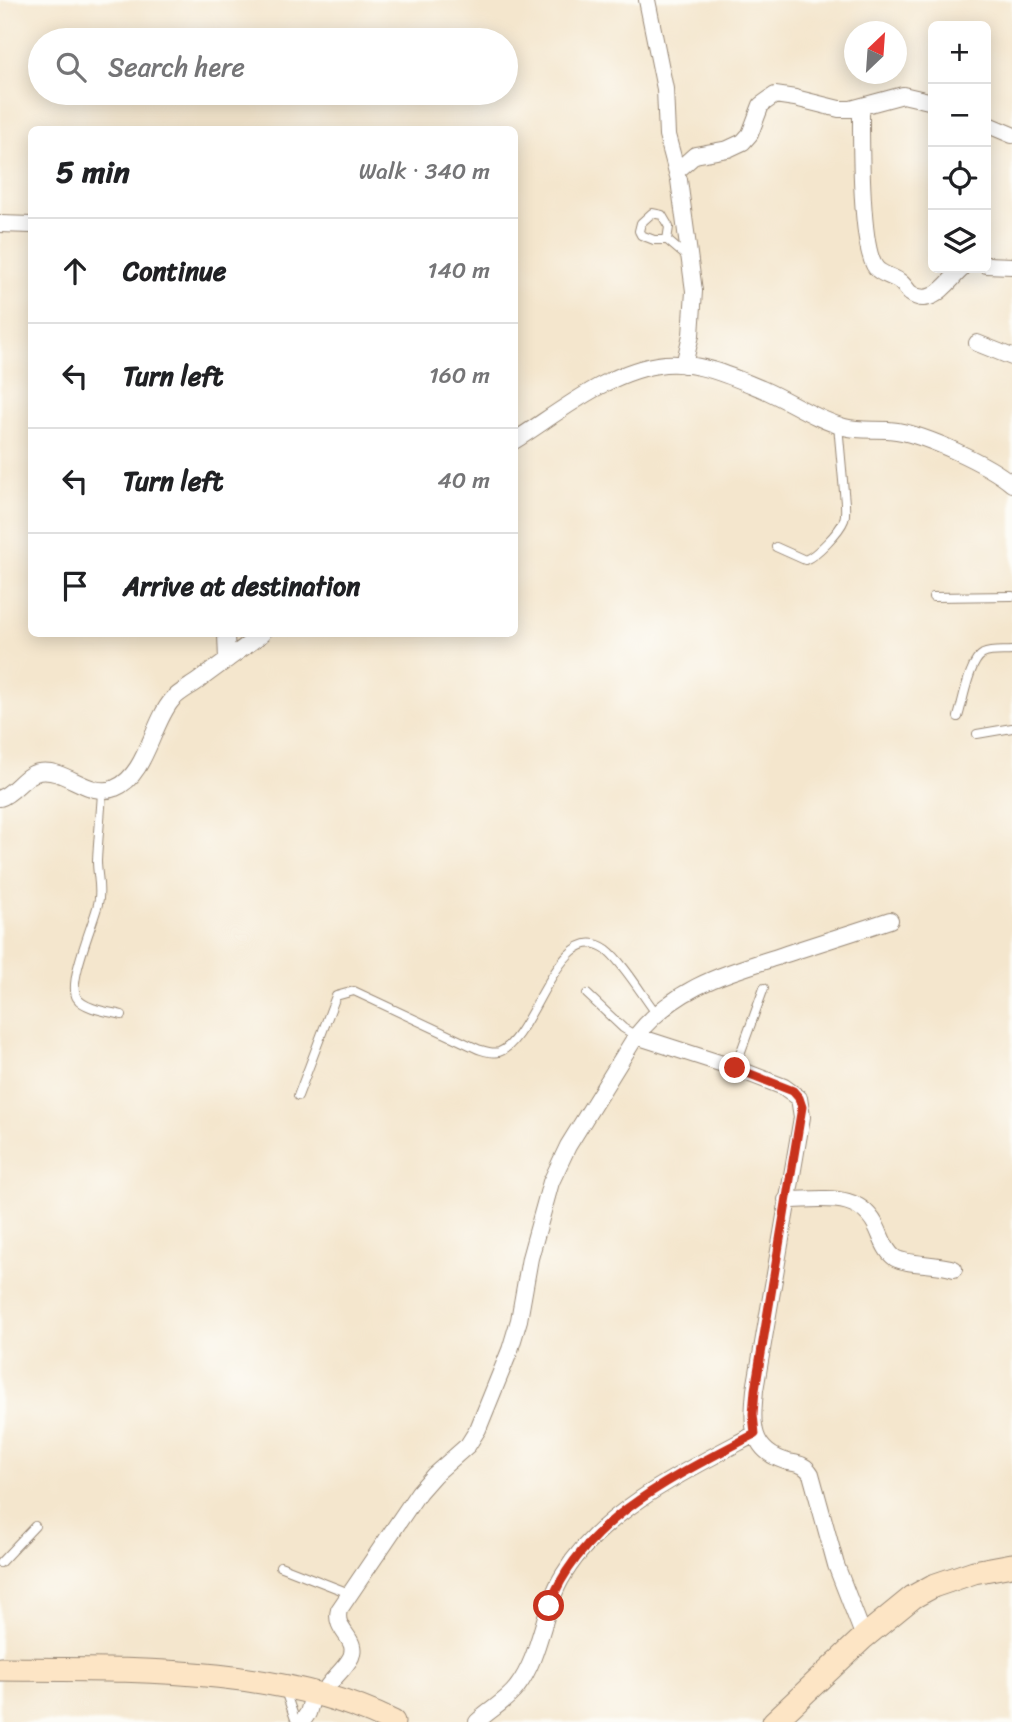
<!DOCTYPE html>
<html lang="en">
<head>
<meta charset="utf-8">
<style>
	body { margin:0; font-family:Sriracha,sans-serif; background:#f2f2f2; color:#202124 }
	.controls { position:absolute; right:21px; top:21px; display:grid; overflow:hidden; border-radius:10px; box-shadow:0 4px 18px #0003 }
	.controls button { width:63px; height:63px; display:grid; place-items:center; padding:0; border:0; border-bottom:2px solid #e0e0e0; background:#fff; color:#202124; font:35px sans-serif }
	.compass { position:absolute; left:844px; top:21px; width:63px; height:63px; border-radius:50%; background:#fff; box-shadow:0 4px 18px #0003; rotate:25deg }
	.stop { position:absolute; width:21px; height:21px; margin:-16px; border:5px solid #c8321e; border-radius:50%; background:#fff }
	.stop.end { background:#c8321e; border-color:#fff; box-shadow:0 2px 7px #0008 }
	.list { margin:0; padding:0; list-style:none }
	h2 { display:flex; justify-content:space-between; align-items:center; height:91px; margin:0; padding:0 28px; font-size:30px }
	h2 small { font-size:23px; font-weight:400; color:#757577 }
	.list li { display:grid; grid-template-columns:46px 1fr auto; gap:21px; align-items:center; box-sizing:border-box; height:105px; padding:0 28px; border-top:2px solid #e0e0e0 }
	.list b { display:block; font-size:26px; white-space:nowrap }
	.list em { font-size:23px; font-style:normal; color:#757577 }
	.icon { flex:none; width:38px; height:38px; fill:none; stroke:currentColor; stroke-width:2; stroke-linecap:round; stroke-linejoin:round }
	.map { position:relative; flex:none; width:1012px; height:1722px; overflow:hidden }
	.search { position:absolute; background:#fff; box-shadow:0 4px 18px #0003; left:28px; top:28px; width:490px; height:77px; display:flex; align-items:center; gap:18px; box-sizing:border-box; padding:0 24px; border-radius:38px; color:#757577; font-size:26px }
	.panel { position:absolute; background:#fff; box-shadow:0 4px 18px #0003; left:28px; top:126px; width:490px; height:511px; border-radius:10px }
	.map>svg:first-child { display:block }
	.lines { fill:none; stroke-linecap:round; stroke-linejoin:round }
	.service-casing { stroke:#988876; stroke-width:10 }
	.minor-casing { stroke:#988876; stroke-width:18 }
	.secondary-casing { stroke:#988876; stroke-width:25 }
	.service { stroke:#fff; stroke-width:8 }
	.minor { stroke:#fff; stroke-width:16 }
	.secondary { stroke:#fde5c5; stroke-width:23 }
	.route { stroke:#c8321e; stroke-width:9 }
</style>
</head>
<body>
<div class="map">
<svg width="1012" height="1722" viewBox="0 0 1012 1722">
	<rect width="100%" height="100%" fill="#fdfcf7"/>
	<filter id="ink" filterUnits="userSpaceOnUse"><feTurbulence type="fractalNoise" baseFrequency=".0143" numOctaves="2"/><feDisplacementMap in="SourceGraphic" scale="14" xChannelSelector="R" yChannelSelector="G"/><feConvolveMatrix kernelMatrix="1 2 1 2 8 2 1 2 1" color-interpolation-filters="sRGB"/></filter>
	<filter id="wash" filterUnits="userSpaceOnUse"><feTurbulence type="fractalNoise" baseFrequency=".00686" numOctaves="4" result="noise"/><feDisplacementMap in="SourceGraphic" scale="28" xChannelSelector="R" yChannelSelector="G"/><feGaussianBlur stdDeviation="1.57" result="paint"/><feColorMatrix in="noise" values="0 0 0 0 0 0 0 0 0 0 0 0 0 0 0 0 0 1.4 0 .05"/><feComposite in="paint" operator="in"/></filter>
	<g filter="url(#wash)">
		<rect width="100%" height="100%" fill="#f4e6cd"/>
	</g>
	<g filter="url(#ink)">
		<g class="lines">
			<defs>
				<path id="service" d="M667 240 669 227 662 215 652 213 641 223 639 231 641 235 654 240H667L687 257
					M776 547 805 560C816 556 840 531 844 520 846 514 845 509 845 503L838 425
					M933 597 1012 596
					M958 717C963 702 969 661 983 654 992 650 1003 652 1012 651
					M977 734 1012 728
					M102 791C101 814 98 838 97 861 97 876 102 890 98 904 94 922 67 983 77 998 84 1009 110 1012 122 1015
					M587 994 623 1028 636 1036
					M735 1068 764 988
					M298 1096 336 996 354 991 478 1049C485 1051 492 1054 499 1052 533 1041 559 916 606 949 622 961 643 996 656 1013
					M0 1563 35 1526
					M280 1566 349 1593
					M284 1688 296 1722"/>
				<path id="minor" d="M647 0 665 89 667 135 679 180 694 291 691 335 684 365
					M861 107C861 137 860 248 876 268 882 275 892 276 899 281 904 284 906 289 910 293 933 310 949 279 963 268
					M986 124 1012 135
					M677 171 695 155 728 149 743 142 750 134 761 105 775 95 795 98 839 109H851L903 95 933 102
					M0 224 32 225
					M986 265 1012 266
					M977 343 1012 357
					M514 441C560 412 609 370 665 364 697 361 733 377 762 389 790 401 815 419 844 427 862 432 879 428 897 431 928 436 988 464 1012 484
					M226 634 227 660
					M0 798C15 793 24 774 39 772 65 767 89 799 115 788 146 776 152 723 172 700 179 692 190 687 198 681 219 665 241 650 262 634
					M636 1036C676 986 725 974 783 955 819 943 855 932 890 920
					M786 1200C822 1200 861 1190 878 1230 882 1239 886 1252 895 1258 907 1265 937 1263 954 1269
					M323 1694C329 1680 344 1671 351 1657 359 1638 333 1631 339 1610L419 1492 434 1475 468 1445 478 1429 510 1350 519 1320 530 1258 551 1182 568 1146 636 1036 735 1068 784 1087 799 1098 802 1117 755 1390C752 1423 749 1451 788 1462 798 1464 805 1464 811 1474L836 1565 864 1637
					M302 1722 308 1713 314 1692
					M477 1722C489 1710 507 1701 517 1687 542 1654 542 1609 564 1574 602 1510 691 1468 755 1434"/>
				<path id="secondary" d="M0 1669C125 1670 279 1665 393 1722
					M774 1722 864 1637 913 1597 933 1586 974 1572 1012 1565"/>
			</defs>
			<use href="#service" class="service-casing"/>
			<use href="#minor" class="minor-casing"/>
			<use href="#secondary" class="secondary-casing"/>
			<use href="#service" class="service"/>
			<use href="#minor" class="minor"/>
			<use href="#secondary" class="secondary"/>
		</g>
	</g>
	<g class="lines" filter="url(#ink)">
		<path class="route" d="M549 1606C582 1519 677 1475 755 1434L753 1414 755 1390 802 1107 799 1098 793 1091 735 1068"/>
	</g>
</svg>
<div class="controls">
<button>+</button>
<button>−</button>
<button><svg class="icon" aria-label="locate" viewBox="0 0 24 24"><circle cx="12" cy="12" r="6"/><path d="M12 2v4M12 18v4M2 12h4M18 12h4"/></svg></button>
<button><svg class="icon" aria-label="layers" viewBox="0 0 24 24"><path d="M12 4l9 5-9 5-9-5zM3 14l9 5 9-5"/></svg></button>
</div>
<svg class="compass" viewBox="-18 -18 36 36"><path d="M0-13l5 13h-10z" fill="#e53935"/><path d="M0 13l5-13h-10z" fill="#757577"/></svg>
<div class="stop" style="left:549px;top:1606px"></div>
<div class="stop end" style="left:735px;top:1068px"></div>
<div class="search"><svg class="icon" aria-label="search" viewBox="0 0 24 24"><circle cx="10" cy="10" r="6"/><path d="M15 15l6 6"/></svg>Search here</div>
<section class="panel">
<h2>5 min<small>Walk · 340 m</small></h2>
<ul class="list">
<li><svg class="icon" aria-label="ahead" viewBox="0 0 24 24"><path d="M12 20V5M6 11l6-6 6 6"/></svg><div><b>Continue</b></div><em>140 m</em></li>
<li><svg class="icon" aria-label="left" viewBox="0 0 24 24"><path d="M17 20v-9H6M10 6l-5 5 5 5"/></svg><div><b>Turn left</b></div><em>160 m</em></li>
<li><svg class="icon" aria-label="left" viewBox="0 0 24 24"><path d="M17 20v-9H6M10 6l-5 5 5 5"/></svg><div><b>Turn left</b></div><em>40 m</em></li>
<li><svg class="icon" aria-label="arrive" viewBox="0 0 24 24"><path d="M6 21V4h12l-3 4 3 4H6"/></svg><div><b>Arrive at destination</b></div></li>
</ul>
</section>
</div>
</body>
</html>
